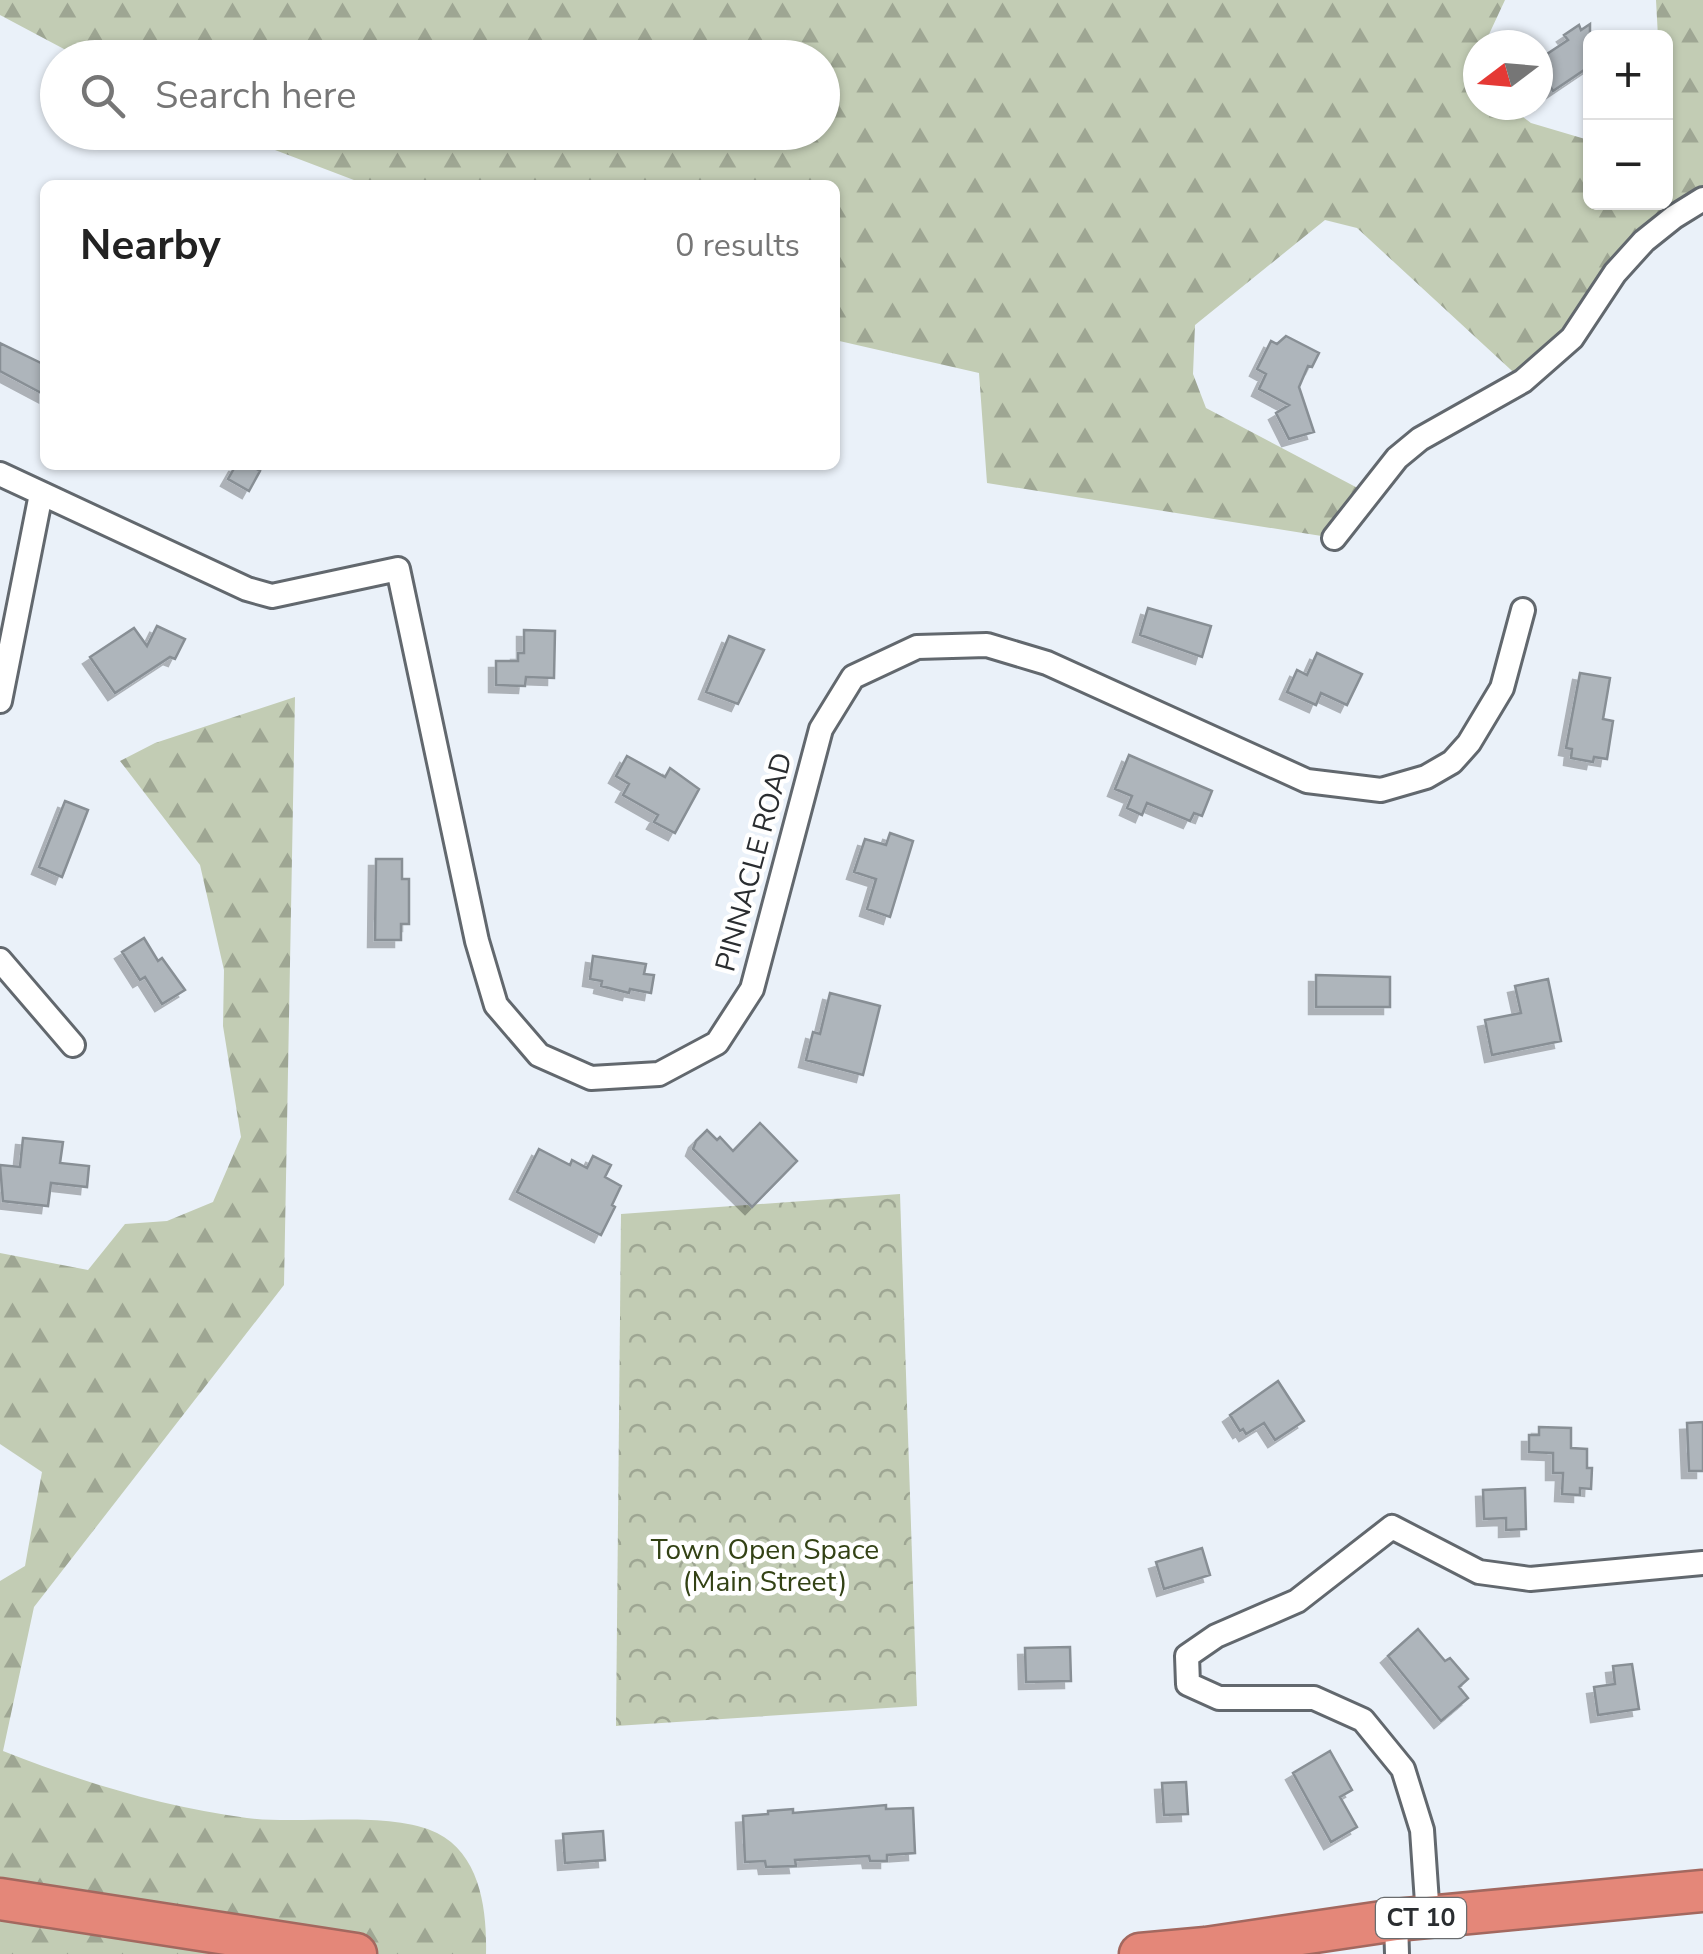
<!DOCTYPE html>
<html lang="en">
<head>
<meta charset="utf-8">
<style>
	body { margin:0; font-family:"Nunito Sans",sans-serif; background:#f2f2f2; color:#222 }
	.controls { position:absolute; right:30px; top:30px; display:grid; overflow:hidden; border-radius:15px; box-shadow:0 2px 8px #0004 }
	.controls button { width:90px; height:90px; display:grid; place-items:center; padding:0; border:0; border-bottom:2px solid #e0e0e0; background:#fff; color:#222; font:50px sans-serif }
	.compass { position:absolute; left:1463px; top:30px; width:90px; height:90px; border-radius:50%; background:#fff; box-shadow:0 2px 8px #0004; rotate:254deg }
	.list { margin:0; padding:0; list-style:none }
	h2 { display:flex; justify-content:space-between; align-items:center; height:130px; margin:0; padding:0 40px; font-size:42px }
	h2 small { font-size:32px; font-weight:400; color:#767676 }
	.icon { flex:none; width:55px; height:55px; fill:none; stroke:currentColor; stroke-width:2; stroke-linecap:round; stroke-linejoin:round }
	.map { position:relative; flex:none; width:1703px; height:1954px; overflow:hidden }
	.search { position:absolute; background:#fff; box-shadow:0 2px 8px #0004; left:40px; top:40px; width:800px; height:110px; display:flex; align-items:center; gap:25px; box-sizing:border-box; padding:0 35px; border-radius:55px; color:#767676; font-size:38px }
	.panel { position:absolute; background:#fff; box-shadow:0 2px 8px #0004; left:40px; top:180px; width:800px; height:290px; border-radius:15px }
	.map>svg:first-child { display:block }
	.forest { fill:url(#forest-firs) }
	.park { fill:url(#park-crowns) }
	.building { fill:#aeb5bb; stroke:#888f95; stroke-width:2.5; filter:url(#shadow) }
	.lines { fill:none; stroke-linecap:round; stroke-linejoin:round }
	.street-casing { stroke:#62686e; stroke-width:28 }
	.highway-casing { stroke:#a3685f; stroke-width:45 }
	.street { stroke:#fff; stroke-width:22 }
	.highway { stroke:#e48779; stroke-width:40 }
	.labels { text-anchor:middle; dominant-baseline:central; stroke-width:9; stroke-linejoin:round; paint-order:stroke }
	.shield { fill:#fff; stroke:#6a6c6e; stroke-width:2.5 }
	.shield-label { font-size:25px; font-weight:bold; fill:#2a2d30 }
	.street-label { font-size:28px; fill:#2a2d30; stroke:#fff }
	.park-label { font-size:28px; fill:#334215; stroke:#fff }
</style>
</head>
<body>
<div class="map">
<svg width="1703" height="1954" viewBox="0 0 1703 1954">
	<defs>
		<pattern id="forest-firs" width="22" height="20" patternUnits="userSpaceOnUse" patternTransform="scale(2.5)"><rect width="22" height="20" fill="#c2ccb4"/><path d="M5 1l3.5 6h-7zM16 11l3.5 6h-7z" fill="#9ea693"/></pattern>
		<pattern id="park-crowns" width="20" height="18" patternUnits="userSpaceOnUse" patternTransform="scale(2.5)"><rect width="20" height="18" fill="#c2ccb4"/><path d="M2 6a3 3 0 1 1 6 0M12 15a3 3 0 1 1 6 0" fill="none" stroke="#9ea693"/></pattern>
		<filter id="shadow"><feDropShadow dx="-7" dy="7" stdDeviation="0" flood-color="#0004"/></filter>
	</defs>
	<rect width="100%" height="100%" fill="#eaf1f9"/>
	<path class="forest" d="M0 0H1505L1484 45H1478V105H1507L1531 123 1585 139 1590 136V202H1666V38L1658 37 1656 0H1703V199L1674 217 1523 381 1357 228 1325 220 1195 325 1193 374 1206 408 1369 494 1334 538 987 483 979 373 835 340V185H367L230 133 822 132V58L79 57 0 15Z
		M295 697 284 1285 34 1607 3 1751C82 1782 163 1807 247 1818 301 1825 390 1810 437 1833 481 1855 487 1911 486 1954H0V1581L25 1566 42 1472 0 1444V1253L88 1270 125 1224 167 1221 213 1202 241 1137 223 1026 224 970 200 865 120 761 155 743Z"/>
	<path class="park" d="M900 1194 917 1706 616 1726 621 1214Z"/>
	<path class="building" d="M1590 24V66L1553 91 1538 67V60L1568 40 1564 35 1579 25 1581 30Z
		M1286 336 1319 353 1312 367 1308 366 1299 387 1314 432 1289 439 1276 413 1289 405 1259 389 1266 374 1257 369 1271 341 1277 344Z
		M0 343 45 365V395L0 371Z
		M236 465H250L260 471 249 491 228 479Z
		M1148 608 1211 626 1202 657 1140 635Z
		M157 626 185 639 175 659 170 657 115 693 90 657 134 628 147 646Z
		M524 630 555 631 554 678 526 677 525 686 496 685V661H518V653H524Z
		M729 636 764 650 738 704 706 692Z
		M1317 653 1362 674 1347 705 1321 693 1316 705 1287 692 1297 670 1307 675Z
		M1580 673 1610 678 1603 719 1613 721 1607 759 1594 757 1593 762 1571 758 1572 749 1566 748Z
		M1129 755 1212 791 1202 816 1194 813 1190 821 1147 803 1142 815 1127 808 1132 796 1115 789Z
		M627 756 665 777 670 768 699 789 675 833 654 822 658 815 623 795 629 784 616 776Z
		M65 801 88 810 62 877 39 867Z
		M890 833 913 841 890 917 867 909 876 879 854 872 865 839 886 845Z
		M376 859H402V879H409V924H401V940H375Z
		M144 938 158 961 162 958 185 990 162 1004 145 977 140 980 122 952Z
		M593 956 646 964 644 974 654 975 651 993 630 989 629 993 601 986 602 981 590 979Z
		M1316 975 1390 977V1007H1316Z
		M1548 979 1561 1041 1492 1055 1485 1020 1521 1013 1515 986Z
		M830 993 880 1006 863 1075 806 1060 813 1032 820 1034Z
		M760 1123 797 1161 752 1207 693 1149 696 1141 707 1130 717 1140 720 1137 733 1151Z
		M23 1138 63 1142 60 1163 89 1166 87 1187 51 1183 48 1206 3 1201 0 1165 20 1167Z
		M539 1149 570 1165 572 1160 587 1168 593 1156 611 1165 605 1177 621 1186 612 1205 615 1207 601 1235 517 1192Z
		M1278 1381 1304 1421 1275 1440 1264 1423 1246 1434 1243 1429 1240 1431 1230 1415Z
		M1703 1422V1471H1689L1687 1423Z
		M1539 1427 1571 1428V1448L1587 1449V1468H1592L1591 1489 1580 1488V1495L1562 1494 1563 1473H1553V1453L1529 1452V1435H1539Z
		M1525 1488 1526 1529 1506 1530V1518L1484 1519 1483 1490Z
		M1202 1548 1210 1575 1164 1589 1156 1562Z
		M1418 1629 1445 1661 1450 1658 1468 1679 1459 1687 1468 1698 1441 1721 1388 1656Z
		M1070 1647 1071 1681 1026 1682 1025 1648Z
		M1632 1664 1639 1709 1598 1715 1594 1687 1615 1684 1613 1666Z
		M1330 1751 1352 1790 1340 1797 1357 1827 1331 1842 1293 1773Z
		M1186 1782 1188 1814 1164 1815 1162 1783Z
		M886 1805V1809L913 1808 915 1853 887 1855V1861H870L869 1856 795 1860 796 1866 766 1867 765 1861 745 1862 743 1816 768 1814V1811L793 1809V1813Z
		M603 1831 605 1860 565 1863 563 1834Z"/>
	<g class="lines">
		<defs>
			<path id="street" d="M0 474 247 589 272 596 398 569 477 941 496 1005 539 1055 591 1078 659 1074 717 1043 752 989 821 729 853 677 917 647 987 645 1047 663 1307 781 1381 790 1426 777 1452 762 1469 743 1502 688 1523 610
				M1334 538 1397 458 1420 439 1523 381 1572 338 1615 273 1644 241 1674 217 1703 199
				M0 701 41 494
				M0 960 73 1045
				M1428 1917 1422 1830 1403 1769 1363 1720 1314 1698H1219L1188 1684 1187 1656 1216 1636 1297 1601 1392 1527 1479 1572 1530 1579 1703 1563
				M1396 1920 1397 1954"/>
			<path id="highway" d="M0 1899 356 1954
				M1140 1954 1206 1948 1396 1920 1703 1891"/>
		</defs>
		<use href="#street" class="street-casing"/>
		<use href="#highway" class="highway-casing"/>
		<use href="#street" class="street"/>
		<use href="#highway" class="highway"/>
	</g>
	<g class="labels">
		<rect class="shield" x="1376" y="1898" width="90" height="40" rx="8"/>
		<g class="shield-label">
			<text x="1421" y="1918">CT 10</text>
		</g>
		<g class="street-label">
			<text transform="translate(754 862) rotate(-75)">PINNACLE ROAD</text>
		</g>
		<g class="park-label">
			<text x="765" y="1550">Town Open Space<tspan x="765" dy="32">(Main Street)</tspan></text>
		</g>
	</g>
</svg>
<div class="controls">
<button>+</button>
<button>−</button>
</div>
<svg class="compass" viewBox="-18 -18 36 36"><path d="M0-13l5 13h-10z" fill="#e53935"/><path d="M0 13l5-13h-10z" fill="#767676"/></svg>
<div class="search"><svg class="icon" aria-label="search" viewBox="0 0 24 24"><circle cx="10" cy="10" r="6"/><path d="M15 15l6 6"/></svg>Search here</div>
<section class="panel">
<h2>Nearby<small>0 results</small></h2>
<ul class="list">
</ul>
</section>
</div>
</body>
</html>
